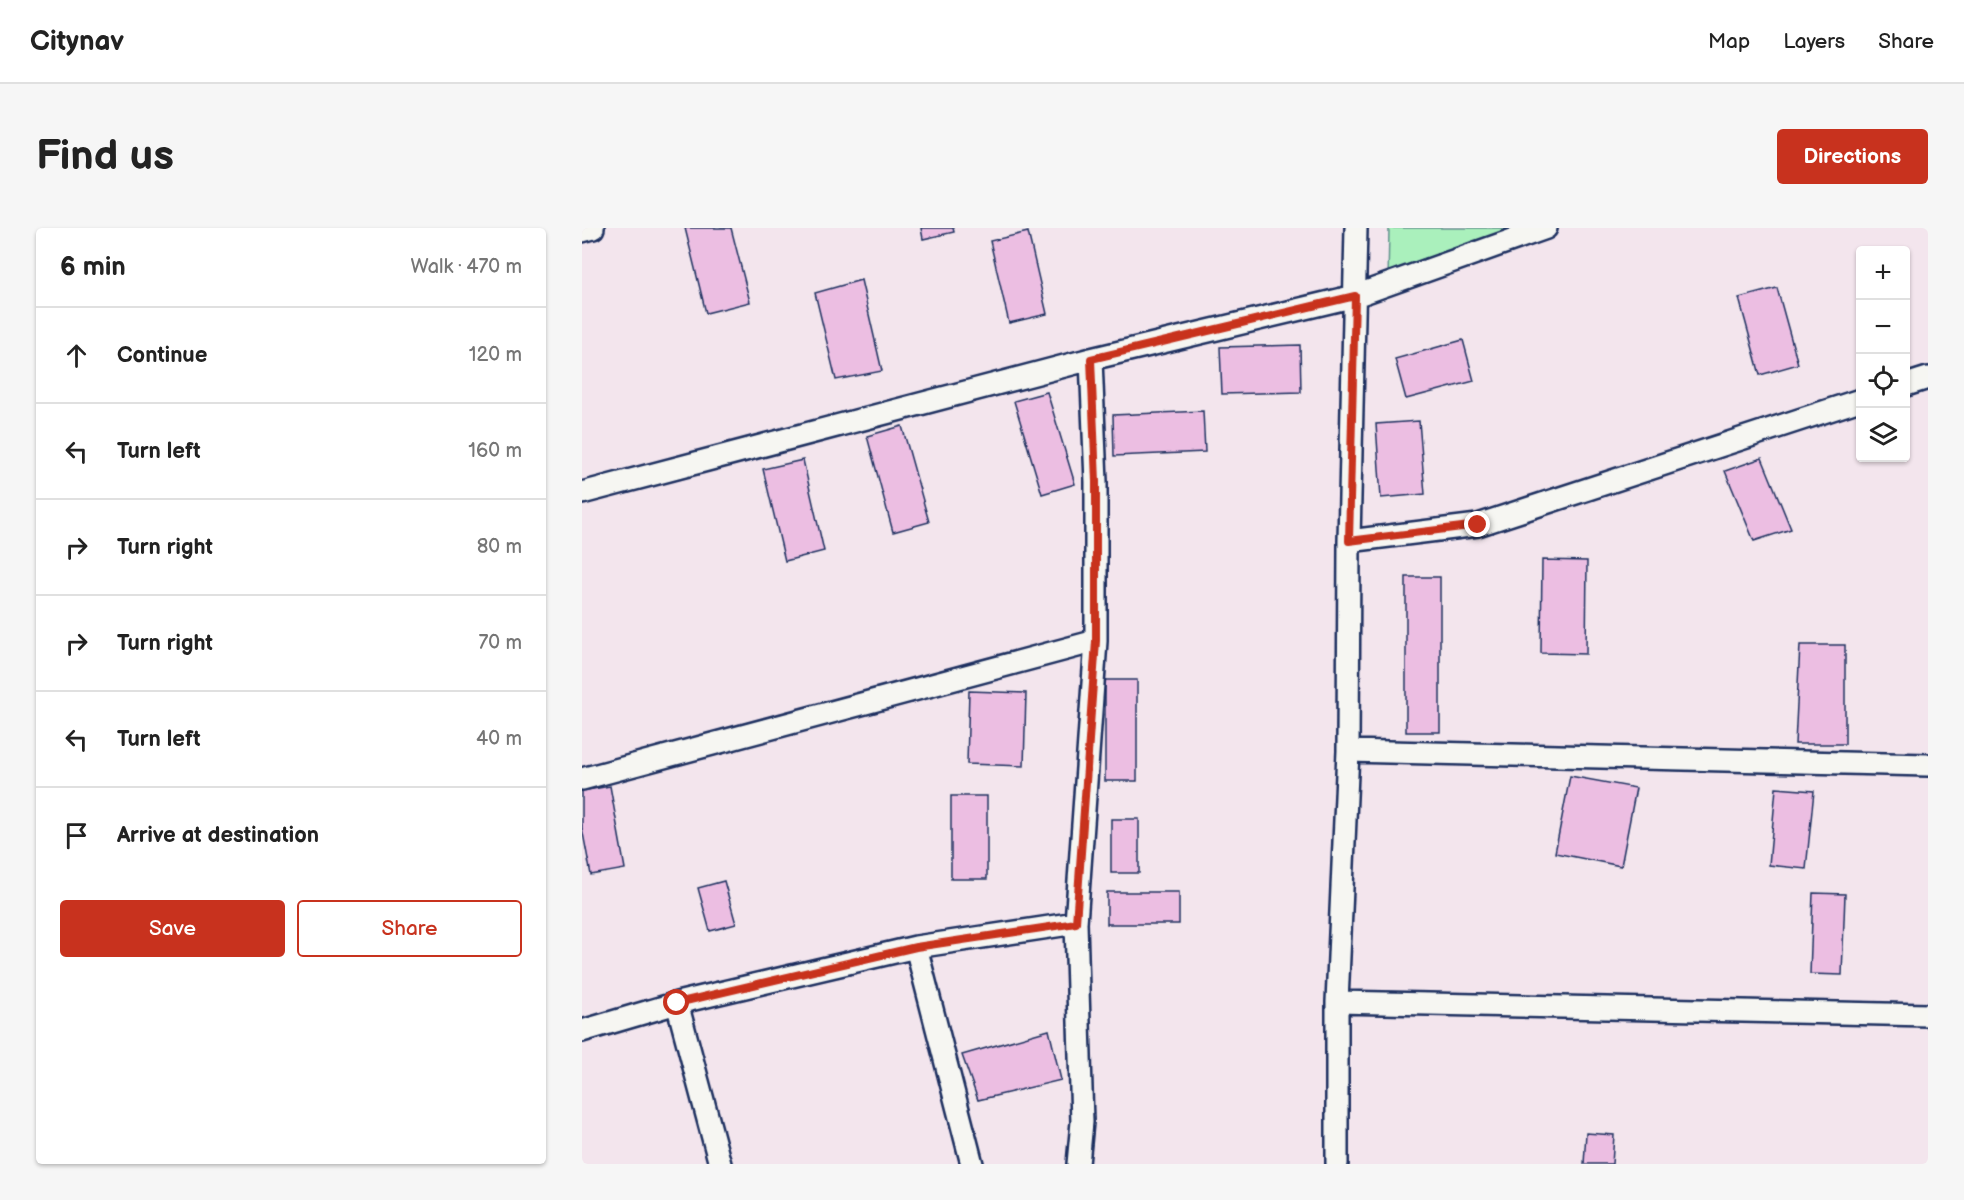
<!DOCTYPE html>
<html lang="en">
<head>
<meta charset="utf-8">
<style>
	body { margin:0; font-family:"Balsamiq Sans",sans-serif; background:#f6f6f6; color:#222 }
	.controls { position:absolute; right:18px; top:18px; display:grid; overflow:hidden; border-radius:6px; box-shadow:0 2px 4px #0004 }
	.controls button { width:54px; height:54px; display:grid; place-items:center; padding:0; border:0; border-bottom:2px solid #e0e0e0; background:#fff; color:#222; font:30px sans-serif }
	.stop { position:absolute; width:18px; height:18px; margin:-14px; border:4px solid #c8321e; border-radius:50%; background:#fff }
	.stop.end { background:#c8321e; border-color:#fff; box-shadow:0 2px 6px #0008 }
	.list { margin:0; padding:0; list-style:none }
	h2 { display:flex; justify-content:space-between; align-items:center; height:78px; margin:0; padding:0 24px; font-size:26px }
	h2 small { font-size:20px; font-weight:400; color:#767676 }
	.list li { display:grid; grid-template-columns:39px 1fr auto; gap:18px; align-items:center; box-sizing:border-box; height:96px; padding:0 24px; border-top:2px solid #e0e0e0 }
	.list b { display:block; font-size:22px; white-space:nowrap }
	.list em { font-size:20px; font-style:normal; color:#767676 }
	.actions { display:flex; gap:12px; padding:18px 24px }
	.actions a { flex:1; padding:14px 0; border:2px solid #c8321e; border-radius:6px; text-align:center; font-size:21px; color:#c8321e }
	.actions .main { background:#c8321e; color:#fff }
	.icon { flex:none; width:33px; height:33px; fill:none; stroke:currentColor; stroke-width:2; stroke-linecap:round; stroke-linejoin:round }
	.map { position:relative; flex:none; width:1346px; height:936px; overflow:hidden; border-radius:6px }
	header { display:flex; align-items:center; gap:36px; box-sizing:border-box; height:84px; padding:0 30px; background:#fff; border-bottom:2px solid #e0e0e0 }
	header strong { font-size:28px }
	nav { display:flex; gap:33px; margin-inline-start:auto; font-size:21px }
	.intro { display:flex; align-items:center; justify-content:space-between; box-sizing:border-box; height:144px; padding:0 36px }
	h1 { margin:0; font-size:42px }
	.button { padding:15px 27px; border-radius:6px; background:#c8321e; color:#fff; font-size:21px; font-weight:700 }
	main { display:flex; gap:36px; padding:0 36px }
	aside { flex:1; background:#fff; border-radius:6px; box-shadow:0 2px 4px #0004 }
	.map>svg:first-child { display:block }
	.green { fill:#aaf0bc; stroke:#62908d; stroke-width:1.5 }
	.building { fill:#ecbee2; stroke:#1b2f5e; stroke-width:1.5 }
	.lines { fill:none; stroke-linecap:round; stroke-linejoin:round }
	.minor-casing { stroke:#1b2f5e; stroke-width:26 }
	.minor { stroke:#f6f6f2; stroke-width:21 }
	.route { stroke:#c8321e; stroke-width:8 }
</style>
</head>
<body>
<header>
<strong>Citynav</strong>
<nav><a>Map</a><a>Layers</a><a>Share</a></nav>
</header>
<div class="intro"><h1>Find us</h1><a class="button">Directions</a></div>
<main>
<aside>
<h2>6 min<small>Walk · 470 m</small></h2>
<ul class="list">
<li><svg class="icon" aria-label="ahead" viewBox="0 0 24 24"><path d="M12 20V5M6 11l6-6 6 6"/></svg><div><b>Continue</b></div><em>120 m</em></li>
<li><svg class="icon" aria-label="left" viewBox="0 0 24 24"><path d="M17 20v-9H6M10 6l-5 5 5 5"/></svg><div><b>Turn left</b></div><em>160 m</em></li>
<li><svg class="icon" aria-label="right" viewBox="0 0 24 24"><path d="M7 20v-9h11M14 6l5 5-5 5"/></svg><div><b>Turn right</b></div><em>80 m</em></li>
<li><svg class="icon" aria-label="right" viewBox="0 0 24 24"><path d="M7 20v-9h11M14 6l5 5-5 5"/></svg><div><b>Turn right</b></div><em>70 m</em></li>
<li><svg class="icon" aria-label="left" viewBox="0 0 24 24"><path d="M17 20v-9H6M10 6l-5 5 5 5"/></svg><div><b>Turn left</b></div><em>40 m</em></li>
<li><svg class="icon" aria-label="arrive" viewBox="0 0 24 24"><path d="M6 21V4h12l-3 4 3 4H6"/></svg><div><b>Arrive at destination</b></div></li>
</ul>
<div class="actions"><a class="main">Save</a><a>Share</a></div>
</aside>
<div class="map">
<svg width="1346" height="936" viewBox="0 0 1346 936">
	<rect width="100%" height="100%" fill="#f3e5ed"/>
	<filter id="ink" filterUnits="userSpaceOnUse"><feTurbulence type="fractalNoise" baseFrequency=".0167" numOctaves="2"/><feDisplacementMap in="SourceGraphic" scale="12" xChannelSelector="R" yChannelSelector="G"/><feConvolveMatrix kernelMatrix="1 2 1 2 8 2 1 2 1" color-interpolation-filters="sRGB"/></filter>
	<g filter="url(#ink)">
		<path class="green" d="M807 0H947L806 56Z"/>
		<path class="building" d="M103 0H149L168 74 124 85Z
			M339 0H371L372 4 341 11Z
			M446 4 465 86 427 95 408 13Z
			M279 52 300 143 254 152 233 65Z
			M1195 60 1216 136 1178 147 1157 70Z
			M881 112 892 153 824 171 813 131Z
			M718 117 719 164 640 166 638 119Z
			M465 164 493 256 460 266 432 173Z
			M621 183 623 224 532 228 531 187Z
			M837 193 843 266 799 270 794 196Z
			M320 198 347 294 311 304 285 208Z
			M1180 230 1209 301 1172 313 1143 243Z
			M221 232 242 323 203 333 181 241Z
			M960 332 1005 333 1004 426 959 425Z
			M824 349H858V504H824Z
			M1218 417H1263V516H1213Z
			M523 452H555V553H523Z
			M387 463 444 465 442 538 385 536Z
			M988 548 1054 560 1039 638 973 625Z
			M28 558 43 641 9 647 0 600V563Z
			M1194 560 1232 563 1224 641 1187 637Z
			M369 568H405V651H369Z
			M529 591H557V645H529Z
			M142 653 154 696 128 703 116 660Z
			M525 664H597V696H525Z
			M1231 665 1263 666 1260 747 1228 746Z
			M467 802 479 852 396 872 380 827Z
			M1004 905 1032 907 1030 936H1002Z"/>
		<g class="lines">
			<defs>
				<path id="minor" d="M0 3 11 0
					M1324 157 1346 150
					M0 265 509 131 773 68 964 0
					M767 313 896 297 1278 172
					M766 523 1346 537
					M0 551 514 413
					M334 719 390 936
					M755 774 1346 787
					M95 775 138 936
					M0 803 95 775 334 719 494 695
					M496 936 500 894 494 695 514 413V254L509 131
					M755 936V774L766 523 767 313 774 0"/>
			</defs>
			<use href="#minor" class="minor-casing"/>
			<use href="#minor" class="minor"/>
		</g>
	</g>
	<g class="lines" filter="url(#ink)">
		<path class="route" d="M95 775 334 719 494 695 514 413V254L509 131 773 68 767 313 896 297"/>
	</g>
</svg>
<div class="controls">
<button>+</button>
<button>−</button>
<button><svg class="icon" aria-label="locate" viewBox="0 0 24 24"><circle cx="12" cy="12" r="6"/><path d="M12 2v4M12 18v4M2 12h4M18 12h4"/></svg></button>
<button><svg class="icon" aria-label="layers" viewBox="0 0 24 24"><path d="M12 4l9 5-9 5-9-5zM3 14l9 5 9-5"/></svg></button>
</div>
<div class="stop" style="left:95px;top:775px"></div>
<div class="stop end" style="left:896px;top:297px"></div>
</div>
</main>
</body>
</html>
